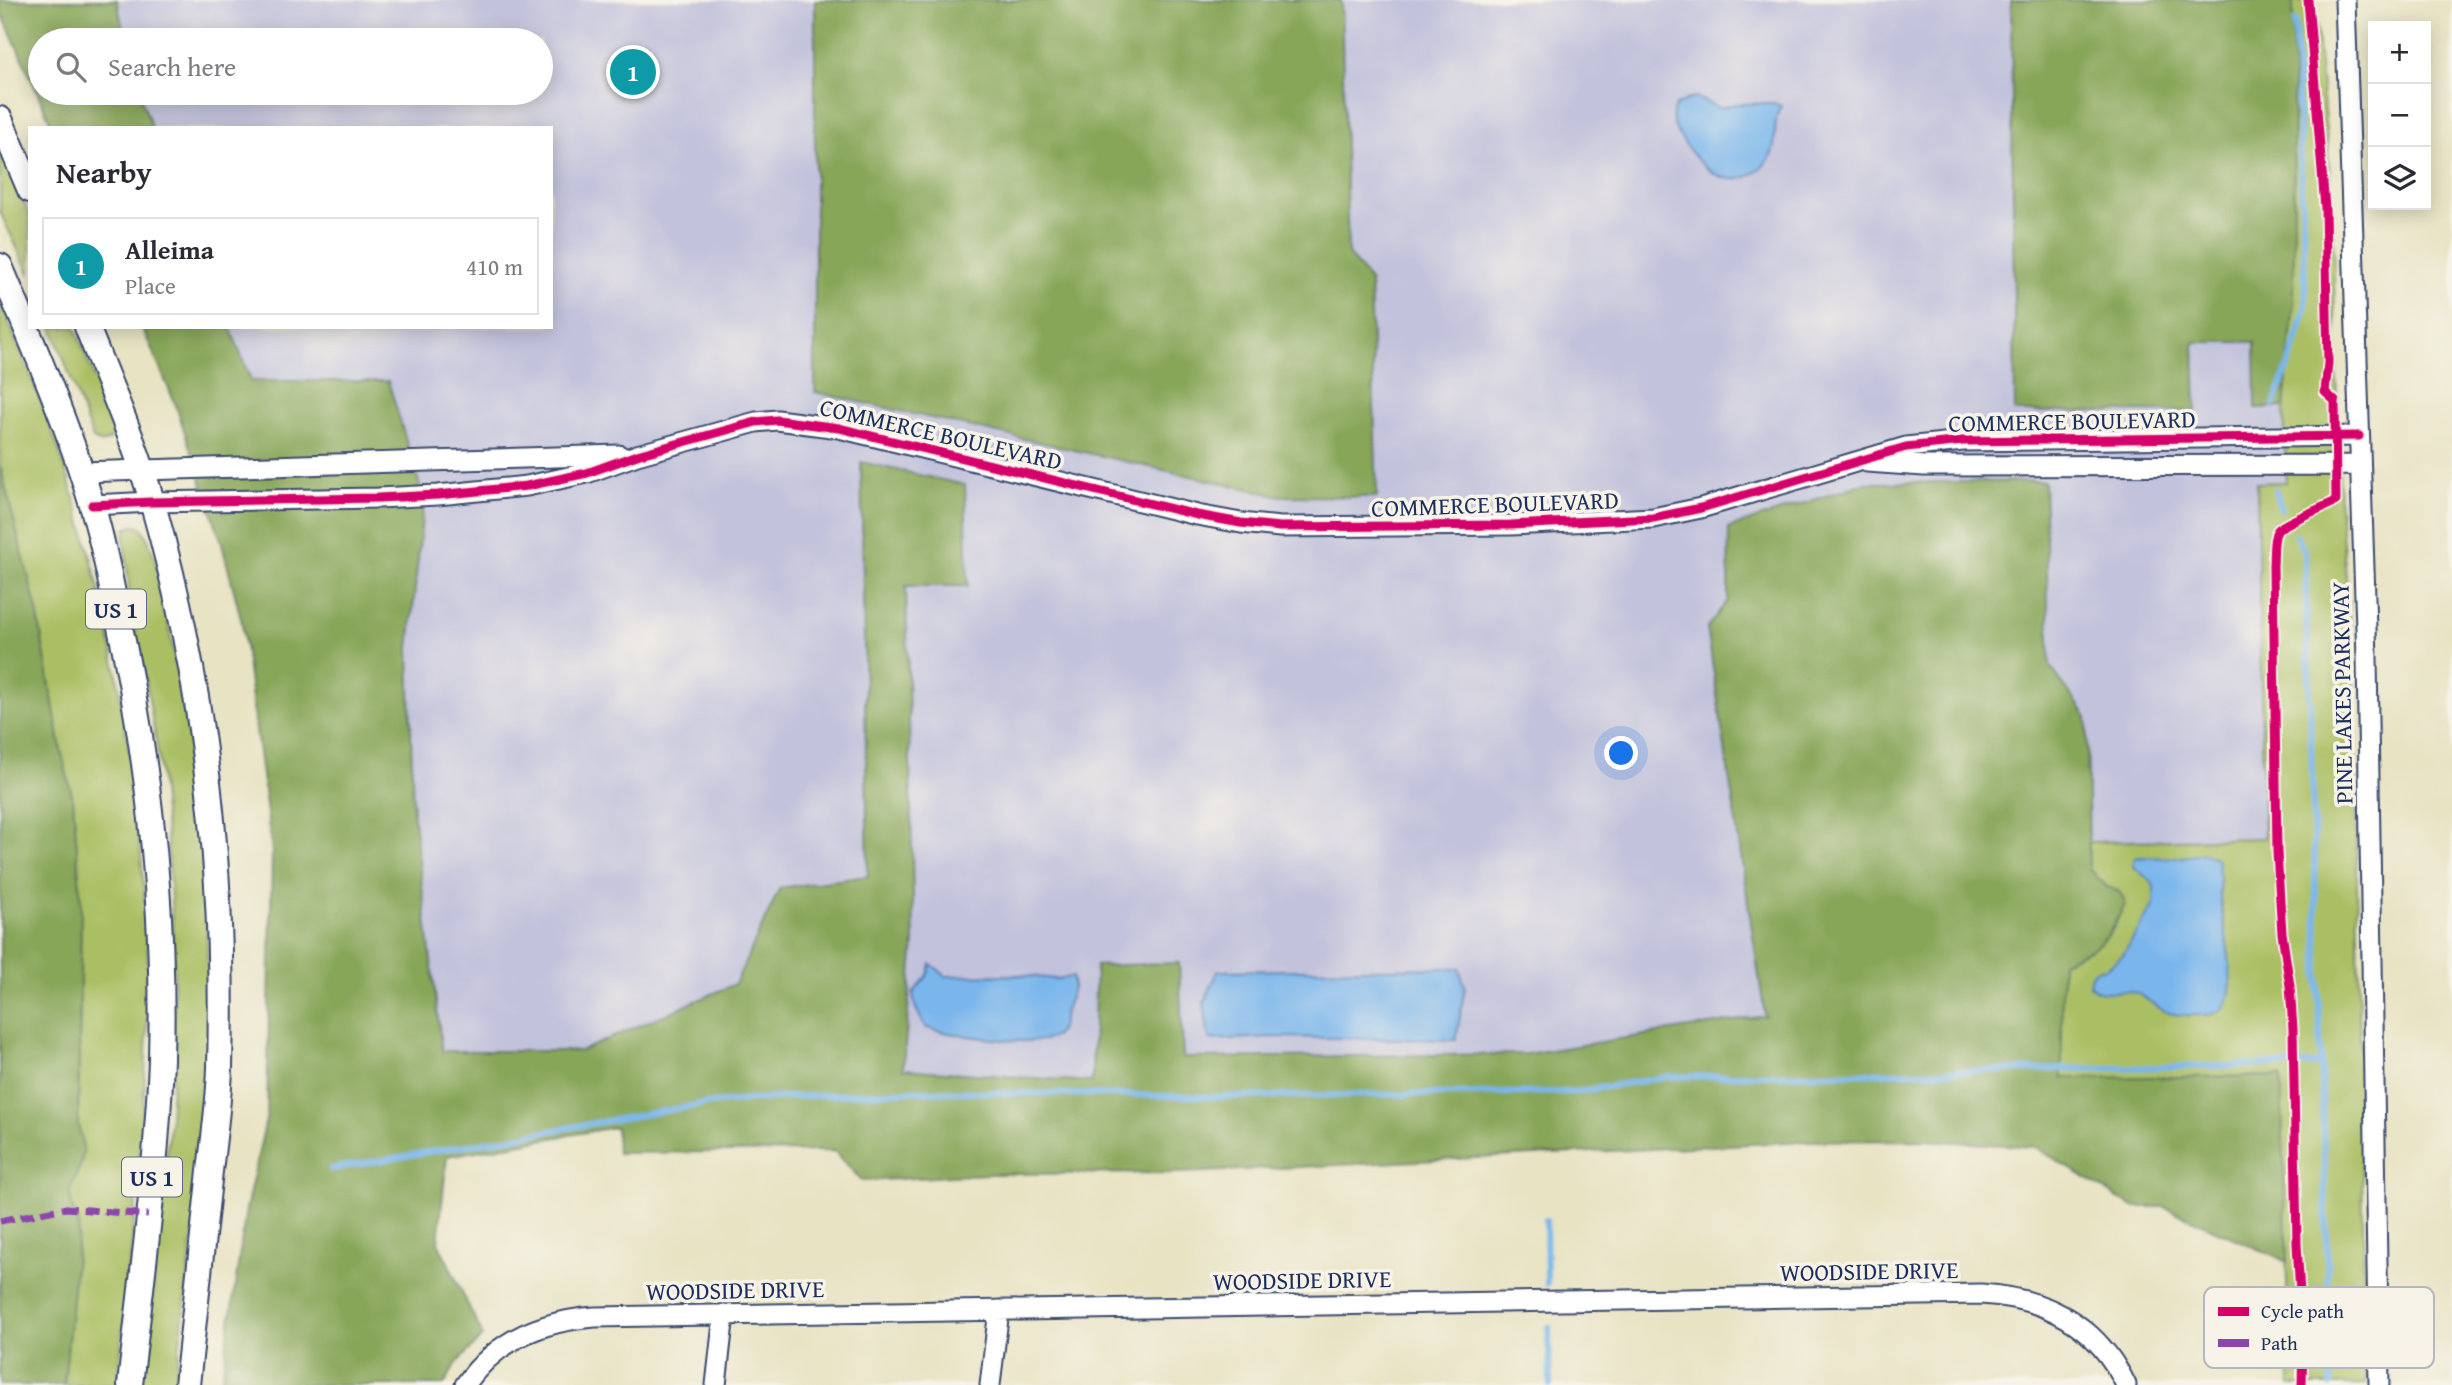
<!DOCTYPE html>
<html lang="en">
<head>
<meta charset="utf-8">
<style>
	body { margin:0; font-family:"Gentium Book Plus",serif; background:#f7f7f7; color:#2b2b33 }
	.controls { position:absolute; right:21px; top:21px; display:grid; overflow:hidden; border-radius:0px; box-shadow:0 4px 18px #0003 }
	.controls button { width:63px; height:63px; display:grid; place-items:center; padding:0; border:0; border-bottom:2px solid #e1e1e2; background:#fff; color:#2b2b33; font:35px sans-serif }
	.you { position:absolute; left:1622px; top:754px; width:24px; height:24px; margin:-18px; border:5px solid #fff; border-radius:50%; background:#1a73e8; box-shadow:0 0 0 10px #1a73e833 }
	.badge { display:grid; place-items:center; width:46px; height:46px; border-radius:50%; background:#1f6fb2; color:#fff; font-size:23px; font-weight:700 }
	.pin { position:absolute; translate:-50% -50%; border:4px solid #fff; box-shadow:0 2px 7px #0006 }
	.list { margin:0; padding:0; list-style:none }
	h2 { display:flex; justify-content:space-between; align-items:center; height:91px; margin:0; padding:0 28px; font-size:30px }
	h2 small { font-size:23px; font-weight:400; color:#7c7c81 }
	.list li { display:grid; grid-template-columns:46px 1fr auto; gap:21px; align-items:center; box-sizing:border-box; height:98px; margin:0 14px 14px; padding:0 14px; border:2px solid #e1e1e2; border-radius:0px }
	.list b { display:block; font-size:26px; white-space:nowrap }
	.list p { margin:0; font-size:23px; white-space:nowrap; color:#7c7c81 }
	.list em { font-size:23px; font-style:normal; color:#7c7c81 }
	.icon { flex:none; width:38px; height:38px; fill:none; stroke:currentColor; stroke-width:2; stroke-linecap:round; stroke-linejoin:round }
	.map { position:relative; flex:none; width:2452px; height:1385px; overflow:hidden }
	.search { position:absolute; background:#fff; box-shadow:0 4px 18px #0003; left:28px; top:28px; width:525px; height:77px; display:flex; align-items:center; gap:18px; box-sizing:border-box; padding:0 24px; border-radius:38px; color:#7c7c81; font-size:26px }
	.panel { position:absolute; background:#fff; box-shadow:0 4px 18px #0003; left:28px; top:126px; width:525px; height:203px; border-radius:0px }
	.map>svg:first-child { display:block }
	.industrial { fill:#c2c2dc }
	.green { fill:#aabf63; stroke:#627760; stroke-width:2 }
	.forest { fill:#87a659; stroke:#516a5c; stroke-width:2 }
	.water { fill:#7ab6ec; stroke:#4a72a5; stroke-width:2 }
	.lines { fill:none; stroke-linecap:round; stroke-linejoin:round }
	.stream { stroke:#7ab6ec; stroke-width:6 }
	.minor-casing { stroke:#3a4a6d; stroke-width:23 }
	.major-casing { stroke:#3a4a6d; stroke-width:28 }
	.minor { stroke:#fff; stroke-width:19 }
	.major { stroke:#fff; stroke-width:24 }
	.quiet { stroke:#8e44ad; stroke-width:7; stroke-dasharray:14 7; stroke-linecap:butt }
	.cycleway-casing { stroke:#f7f3e8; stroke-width:13 }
	.cycleway { stroke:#d6006c; stroke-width:9 }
	.labels { text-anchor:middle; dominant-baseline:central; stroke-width:7; stroke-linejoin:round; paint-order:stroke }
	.shield { fill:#f7f3e8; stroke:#5d6a87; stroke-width:2 }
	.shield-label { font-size:23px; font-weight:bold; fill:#1b2f5e }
	.street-label { font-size:24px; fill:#1b2f5e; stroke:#f7f3e8 }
	.key { fill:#f7f3e8; stroke:#b5b8bf; stroke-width:2 }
	.key-label { font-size:19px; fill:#1b2f5e }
</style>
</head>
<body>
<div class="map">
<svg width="2452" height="1385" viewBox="0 0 2452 1385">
	<rect width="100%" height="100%" fill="#f7f3e8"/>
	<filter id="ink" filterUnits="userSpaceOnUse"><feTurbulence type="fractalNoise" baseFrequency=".0143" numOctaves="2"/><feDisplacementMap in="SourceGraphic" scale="14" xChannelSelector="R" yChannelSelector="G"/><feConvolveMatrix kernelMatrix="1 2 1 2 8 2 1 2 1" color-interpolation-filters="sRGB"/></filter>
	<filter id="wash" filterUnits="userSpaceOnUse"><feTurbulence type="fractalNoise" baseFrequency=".00686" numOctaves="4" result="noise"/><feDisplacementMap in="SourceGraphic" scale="28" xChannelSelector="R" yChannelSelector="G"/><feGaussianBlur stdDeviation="1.57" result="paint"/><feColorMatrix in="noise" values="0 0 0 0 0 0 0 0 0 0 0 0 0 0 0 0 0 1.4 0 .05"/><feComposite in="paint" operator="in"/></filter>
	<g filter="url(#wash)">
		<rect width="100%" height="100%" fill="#e8e3c3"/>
		<path class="industrial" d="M117 0H815V392L1280 496 1376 497 1370 281 1348 254 1341 0H2011L2015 411H2196L2194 342H2255L2256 408 2284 407 2286 483 2258 484 2264 838 2089 842 2087 717 2050 666 2044 482 1729 528V600L1707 628 1765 1016 1526 1054 1182 1058 1179 963 1097 966 1092 1082 903 1069 914 942 906 585 968 586 965 486 862 462 868 876 780 888 735 984 581 1051H442L413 812 409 648 424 499 388 381H251L230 327H551V128H152L139 93H541V40H125Z"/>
		<path class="green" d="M2293 0H2314L2332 197 2340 508 2353 658 2366 1385H2290L2281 1076 2062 1079V962C2083 953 2110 943 2118 919 2121 912 2118 899 2118 891L2107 887 2089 869V842L2264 838 2257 483 2286 482 2284 407 2294 300Z
			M0 146 30 216V275L0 212Z
			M0 302C18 345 36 387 52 431 99 561 126 700 139 837 144 883 148 929 148 975 147 1112 132 1249 117 1385H64L79 1222C59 1183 77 1188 83 1153 84 1144 80 1134 78 1125L81 903 73 800 61 750 37 611 0 466Z
			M52 327H75L115 432 111 439 102 443 93 439Z
			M132 526 141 527C157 547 165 611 171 638 198 770 210 903 208 1038 206 1153 188 1271 175 1385H142L170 1123 174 1044V953L169 864 159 759 143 662 132 618 124 538 126 529Z"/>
		<path class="forest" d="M0 0H117L125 40H40V93H139L152 128H53L0 9Z
			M815 0H1341L1348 254 1370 281 1377 497 1280 496 815 392Z
			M2011 0H2293L2294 300 2284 407 2256 408 2255 342H2194L2196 411 2015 412Z
			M142 327H230L251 381H388L424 499 409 648 413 812 442 1051H581L735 984 780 888 868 876 861 462 965 485 968 586H906L914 942 903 1069 1092 1082 1096 966 1179 963 1183 1058 1526 1054 1765 1016 1707 628 1728 600 1729 528 1865 483 2044 481 2050 666 2087 717 2089 869 2107 887 2118 891 2123 896 2125 905 2107 936 2092 949 2062 962V1078L2281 1076 2287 1262 2164 1207H2133L2035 1147 1925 1140 1808 1141 1183 1173 988 1174 862 1181 835 1151 617 1153 616 1127 447 1156 438 1242 483 1336 456 1364 444 1385H221L246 1209 267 1115 272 852 242 623 221 540 175 403Z
			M0 466 37 611 61 750 73 800 81 903 78 1125C80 1134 84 1144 83 1153 78 1188 59 1183 79 1222L64 1385H0Z"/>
		<path class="water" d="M1696 98 1720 108 1736 104 1774 103 1781 106C1770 123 1781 147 1766 163 1736 195 1706 175 1686 145 1677 133 1668 121 1675 106L1686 100Z
			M2205 853 2216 858 2218 863C2220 877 2219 892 2221 906 2224 927 2239 992 2224 1007 2218 1015 2208 1015 2199 1015 2163 1016 2168 1013 2140 995 2123 985 2103 1000 2089 985L2091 974 2095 970 2106 968 2123 955 2154 904V887L2151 881 2134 867V859L2138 857 2177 858Z
			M931 964 946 976 1021 975 1055 979 1072 977C1076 986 1069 999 1066 1008 1063 1016 1062 1033 1054 1037 1037 1047 944 1035 925 1027L915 1006 913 993 928 975Z
			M1459 968 1465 987 1456 1040 1272 1037 1209 1040 1204 1002 1218 971Z"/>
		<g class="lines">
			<path class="stream" d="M2274 405 2295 347 2306 306 2295 21
				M2276 490 2281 509
				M2296 536 2305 552 2331 1385
				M331 1169 704 1104 788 1097 916 1091 1218 1097 1575 1092 1666 1077 2321 1064
				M1546 1220 1547 1284
				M1549 1327 1550 1385"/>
		</g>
	</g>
	<g filter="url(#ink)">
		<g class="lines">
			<defs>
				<path id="minor" d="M2345 0 2367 658 2379 1385
					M1867 462 1924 466 2360 465
					M81 472 619 455
					M92 505 152 502 378 498 438 495 527 486 587 473 637 455 756 422 777 420 839 428 1197 515 1241 523 1280 527 1511 525 1653 518 1701 508 1906 447 1963 441 2359 436
					M465 1385C496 1340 541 1321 595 1317L1981 1294C2046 1298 2097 1324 2126 1385
					M716 1385 724 1314
					M990 1385 999 1310"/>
				<path id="major" d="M0 119 30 190
					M0 266C33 344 67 422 91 502 102 537 109 573 116 608 149 757 165 907 161 1059 157 1168 142 1277 130 1385
					M87 327C110 386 136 444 153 505 206 689 225 876 220 1067 219 1105 213 1143 209 1180 201 1249 194 1317 187 1385"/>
			</defs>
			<use href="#minor" class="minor-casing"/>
			<use href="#major" class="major-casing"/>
			<use href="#minor" class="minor"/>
			<use href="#major" class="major"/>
			<path class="quiet" d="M0 1221 66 1208 148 1215"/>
			<defs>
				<path id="cycleway" d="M92 505 152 502 378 498 438 495 527 486 587 473 637 455 756 422 777 420 839 428 1197 515 1241 523 1280 527 1511 525 1653 518 1701 508 1906 447 1963 441 2359 436
					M2302 1385 2303 1343 2297 1244 2293 1029 2290 986 2282 933 2277 852 2273 565C2274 555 2272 540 2277 531 2282 523 2323 508 2336 501L2335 401 2325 392 2328 363 2325 208 2308 0"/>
			</defs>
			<use href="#cycleway" class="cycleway-casing"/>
			<use href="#cycleway" class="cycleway"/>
		</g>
	</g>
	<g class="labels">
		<g class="shield">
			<rect x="86" y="589.5" width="60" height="39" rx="5"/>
			<rect x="122" y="1157.5" width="60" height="39" rx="5"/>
		</g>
		<g class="shield-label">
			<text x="116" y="609">US 1</text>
			<text x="152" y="1177">US 1</text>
		</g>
		<g class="street-label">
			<text transform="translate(2072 421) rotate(-1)">COMMERCE BOULEVARD</text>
			<text transform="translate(941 434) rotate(13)">COMMERCE BOULEVARD</text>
			<text transform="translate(1495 504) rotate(-2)">COMMERCE BOULEVARD</text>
			<text transform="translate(2342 693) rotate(-91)">PINE LAKES PARKWAY</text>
			<text transform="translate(1869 1271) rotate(-1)">WOODSIDE DRIVE</text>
			<text transform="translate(1302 1280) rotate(-1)">WOODSIDE DRIVE</text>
			<text transform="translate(735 1290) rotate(-1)">WOODSIDE DRIVE</text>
		</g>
	</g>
	<rect x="2204" y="1287" width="230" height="81" rx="10" class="key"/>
	<rect x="2218" y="1307" width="31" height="9" fill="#d6006c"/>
	<rect x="2218" y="1339" width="31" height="8" fill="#8e44ad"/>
	<g class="key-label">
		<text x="2261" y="1318">Cycle path</text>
		<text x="2261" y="1350">Path</text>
	</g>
</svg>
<div class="controls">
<button>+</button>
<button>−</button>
<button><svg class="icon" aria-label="layers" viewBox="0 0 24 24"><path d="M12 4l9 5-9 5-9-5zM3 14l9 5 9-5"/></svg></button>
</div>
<div class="you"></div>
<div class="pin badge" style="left:633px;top:72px;background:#0f9aa8">1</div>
<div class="search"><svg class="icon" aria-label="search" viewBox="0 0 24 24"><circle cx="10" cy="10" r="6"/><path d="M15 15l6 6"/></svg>Search here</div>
<section class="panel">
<h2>Nearby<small></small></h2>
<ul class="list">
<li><span class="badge" style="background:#0f9aa8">1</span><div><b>Alleima</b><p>Place</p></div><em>410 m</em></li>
</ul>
</section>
</div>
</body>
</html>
